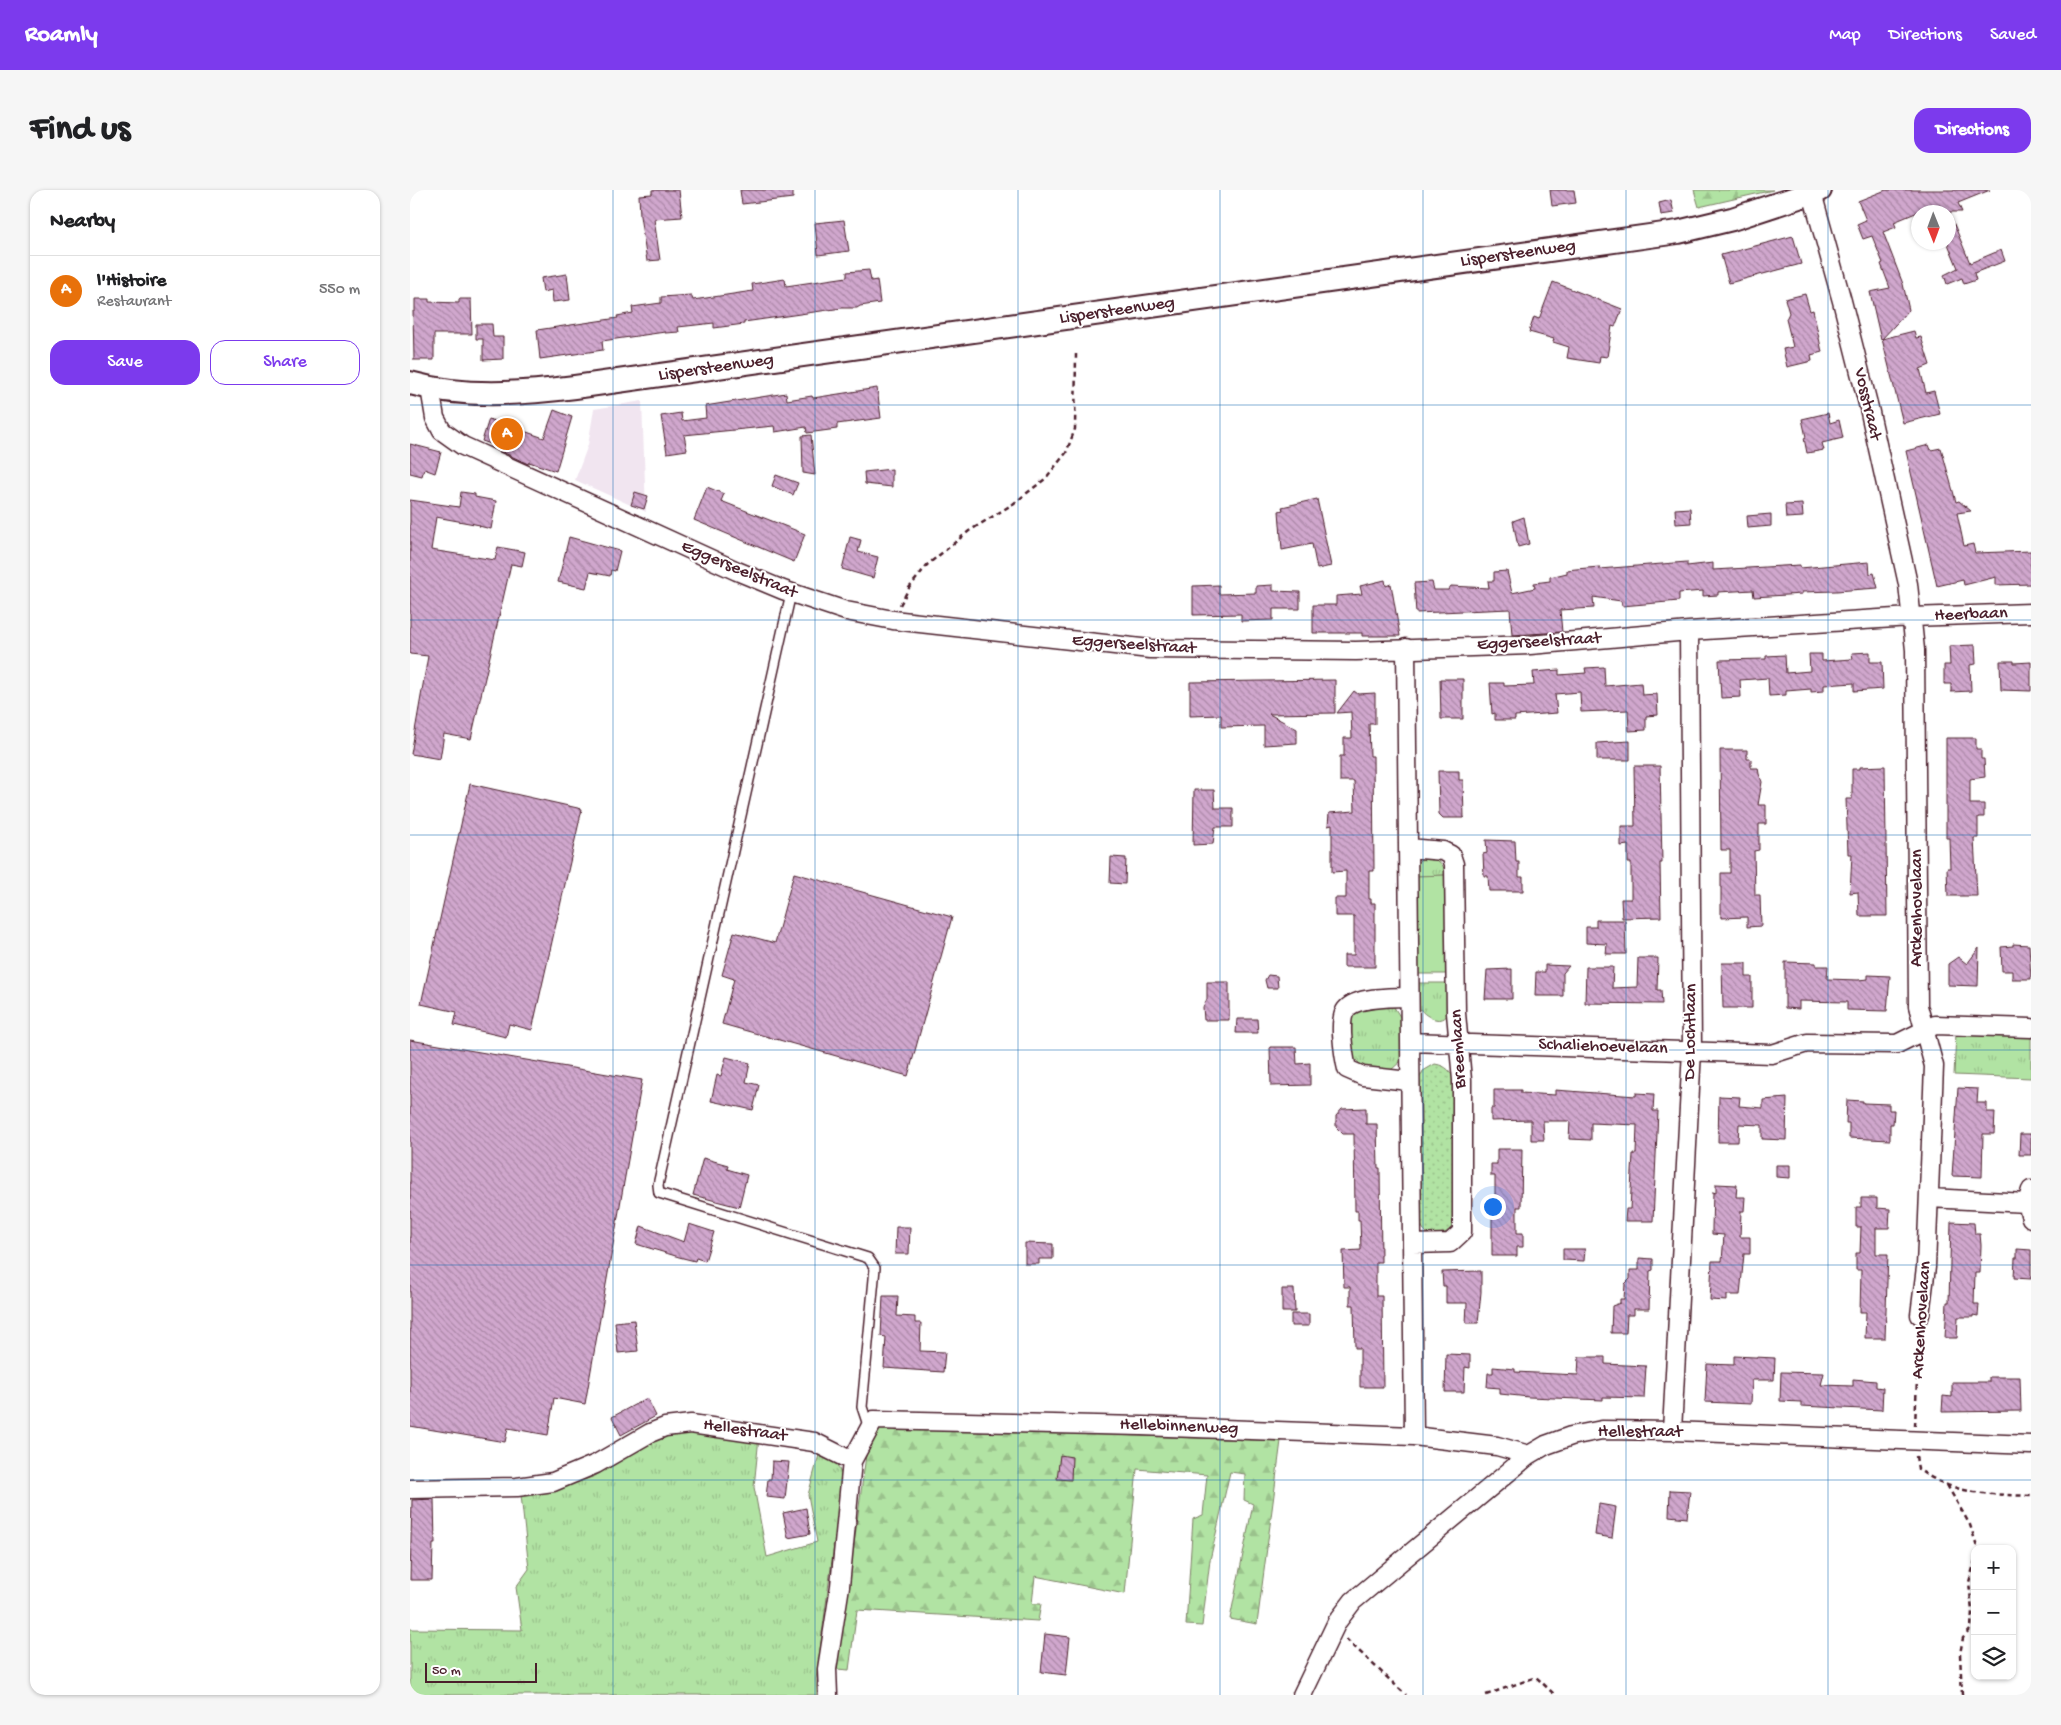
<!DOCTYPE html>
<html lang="en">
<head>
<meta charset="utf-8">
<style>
	body { margin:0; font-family:"Gochi Hand",sans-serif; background:#f6f6f6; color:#202124 }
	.controls { position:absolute; right:15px; bottom:15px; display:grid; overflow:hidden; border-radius:10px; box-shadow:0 1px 4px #0004 }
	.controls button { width:45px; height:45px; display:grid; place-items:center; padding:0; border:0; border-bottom:1px solid #e0e0e0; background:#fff; color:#202124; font:25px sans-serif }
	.compass { position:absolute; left:1501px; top:15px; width:45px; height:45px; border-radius:50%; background:#fff; box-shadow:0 1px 4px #0004; rotate:179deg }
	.scale { position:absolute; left:15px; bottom:12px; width:112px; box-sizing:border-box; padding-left:5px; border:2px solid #4a1f2b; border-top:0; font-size:14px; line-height:18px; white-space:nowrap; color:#4a1f2b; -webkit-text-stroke:4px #fff; paint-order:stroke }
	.you { position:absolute; left:1082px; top:1016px; width:18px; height:18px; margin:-12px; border:4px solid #fff; border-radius:50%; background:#1a73e8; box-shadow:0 0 0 8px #1a73e833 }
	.badge { display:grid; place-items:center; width:32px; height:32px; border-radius:50%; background:#7c3aed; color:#fff; font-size:16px; font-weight:700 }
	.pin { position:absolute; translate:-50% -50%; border:2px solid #fff; box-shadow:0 1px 5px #0006 }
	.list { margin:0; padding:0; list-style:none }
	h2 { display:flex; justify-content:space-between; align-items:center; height:65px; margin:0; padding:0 20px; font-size:21px }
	h2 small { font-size:16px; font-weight:400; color:#757577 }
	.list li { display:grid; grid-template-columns:32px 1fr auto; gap:15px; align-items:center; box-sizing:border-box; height:70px; padding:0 20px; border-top:1px solid #e0e0e0 }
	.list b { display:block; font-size:19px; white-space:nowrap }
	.list p { margin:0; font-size:16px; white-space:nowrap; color:#757577 }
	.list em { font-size:16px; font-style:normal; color:#757577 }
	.actions { display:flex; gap:10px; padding:15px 20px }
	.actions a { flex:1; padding:11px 0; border:1px solid #7c3aed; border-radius:15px; text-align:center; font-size:18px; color:#7c3aed }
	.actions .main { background:#7c3aed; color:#fff }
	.icon { flex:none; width:28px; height:28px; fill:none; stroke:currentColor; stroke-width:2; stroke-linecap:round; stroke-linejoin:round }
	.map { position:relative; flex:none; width:1621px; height:1505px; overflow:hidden; border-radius:15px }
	header { display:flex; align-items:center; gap:30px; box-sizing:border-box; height:70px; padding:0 25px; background:#7c3aed; color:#fff }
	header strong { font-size:24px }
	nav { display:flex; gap:28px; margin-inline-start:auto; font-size:18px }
	.intro { display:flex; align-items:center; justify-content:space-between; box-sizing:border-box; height:120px; padding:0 30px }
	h1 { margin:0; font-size:35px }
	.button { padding:12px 22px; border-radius:15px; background:#7c3aed; color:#fff; font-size:18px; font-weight:700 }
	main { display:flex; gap:30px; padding:0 30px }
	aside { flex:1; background:#fff; border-radius:15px; box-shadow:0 1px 4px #0004 }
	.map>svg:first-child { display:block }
	.built { fill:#f1e5f0 }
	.grass { fill:url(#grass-tufts); stroke:#7e8167 }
	.forest { fill:url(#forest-firs); stroke:#7e8167 }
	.park { fill:url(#park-dots); stroke:#7e8167 }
	.pitch { fill:#b1e3a3; stroke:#7e8167 }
	.building { fill:url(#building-back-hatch); stroke:#4a1f2b }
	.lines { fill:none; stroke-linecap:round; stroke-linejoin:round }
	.service-casing { stroke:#4a1f2b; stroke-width:12 }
	.minor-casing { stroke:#4a1f2b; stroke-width:21 }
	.tertiary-casing { stroke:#4a1f2b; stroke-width:26 }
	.path { stroke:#4a1f2b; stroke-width:2.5; stroke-dasharray:5 4; stroke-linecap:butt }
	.service { stroke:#fff; stroke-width:9 }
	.minor { stroke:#fff; stroke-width:18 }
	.tertiary { stroke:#fff; stroke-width:22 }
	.grid { fill:none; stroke:#1f6fb2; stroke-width:1; stroke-opacity:0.55 }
	.labels { text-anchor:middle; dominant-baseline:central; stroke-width:4; stroke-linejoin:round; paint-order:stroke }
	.street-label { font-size:18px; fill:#4a1f2b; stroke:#fff }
</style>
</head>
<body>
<header>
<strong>Roamly</strong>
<nav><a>Map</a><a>Directions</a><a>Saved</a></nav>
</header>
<div class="intro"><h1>Find us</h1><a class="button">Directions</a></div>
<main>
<aside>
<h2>Nearby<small></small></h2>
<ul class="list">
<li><span class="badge" style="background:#e8710a">A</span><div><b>l'Histoire</b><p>Restaurant</p></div><em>550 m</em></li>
</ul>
<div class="actions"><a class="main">Save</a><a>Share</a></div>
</aside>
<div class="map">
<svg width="1621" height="1505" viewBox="0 0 1621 1505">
	<defs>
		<pattern id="grass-tufts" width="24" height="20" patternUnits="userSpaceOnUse" patternTransform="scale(1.25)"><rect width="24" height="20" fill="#b1e3a3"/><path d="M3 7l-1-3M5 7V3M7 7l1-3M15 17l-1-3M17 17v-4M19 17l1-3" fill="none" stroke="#9ac28c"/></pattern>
		<pattern id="forest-firs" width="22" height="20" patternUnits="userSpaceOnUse" patternTransform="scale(1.25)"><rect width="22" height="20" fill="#b1e3a3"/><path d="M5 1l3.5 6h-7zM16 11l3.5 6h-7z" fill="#9ac28c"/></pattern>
		<pattern id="park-dots" width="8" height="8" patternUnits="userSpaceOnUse" patternTransform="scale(1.25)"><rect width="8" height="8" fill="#b1e3a3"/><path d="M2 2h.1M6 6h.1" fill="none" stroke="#9ac28c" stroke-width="1.8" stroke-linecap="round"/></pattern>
		<pattern id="building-back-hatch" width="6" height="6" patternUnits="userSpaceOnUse" patternTransform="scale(1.25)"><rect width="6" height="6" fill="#d0a7cd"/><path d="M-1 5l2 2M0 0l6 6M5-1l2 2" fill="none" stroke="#ab87a7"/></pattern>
	</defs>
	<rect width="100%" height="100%" fill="#fff"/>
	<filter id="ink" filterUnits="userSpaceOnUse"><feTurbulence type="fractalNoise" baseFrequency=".02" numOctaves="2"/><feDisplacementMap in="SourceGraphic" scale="10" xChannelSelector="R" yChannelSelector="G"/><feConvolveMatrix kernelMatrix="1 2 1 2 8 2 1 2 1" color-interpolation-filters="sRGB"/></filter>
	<g filter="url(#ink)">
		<path class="built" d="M232 211 236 322 165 290 178 255 184 219Z"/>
		<path class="grass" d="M1021 667C1031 671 1034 676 1036 685L1007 686 1006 674 1012 668Z
			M1007 793H1037C1037 801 1041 813 1039 821 1034 838 1013 826 1008 816 1006 810 1007 800 1007 793Z
			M969 815 984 817 992 830V870L980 881C960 881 953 880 941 864L942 827 952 818Z
			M1546 843 1621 845V888L1544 885Z
			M285 1240 349 1247 344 1297 357 1367 407 1352 398 1305 410 1261 425 1270 433 1288 406 1489 407 1505H0V1439L112 1440 106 1397 119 1379 111 1305 148 1299 185 1286 225 1259 257 1245Z"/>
		<path class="forest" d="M1284 0H1363L1289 17Z
			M470 1237 871 1251 847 1434 820 1429 843 1314 834 1310 835 1284 820 1282 800 1370 792 1436 776 1435 783 1329 793 1325 797 1285 727 1279 715 1404 625 1386 622 1414H631L628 1431 447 1420 439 1480 427 1479 457 1258Z"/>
		<path class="park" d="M1025 874C1037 876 1041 881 1045 892L1044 1034C1035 1047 1019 1052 1011 1035L1008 892 1013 881Z"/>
		<path class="pitch" d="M1036 685V784H1008L1007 686Z"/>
		<path class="building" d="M242 0H269L272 27 244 29 250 70 237 71 230 26 229 5 242 4Z
			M330 0H383V8L332 14Z
			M1140 0H1164L1166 13 1142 16Z
			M1476 0H1580L1548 13 1552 22H1539L1560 73 1591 60 1595 71 1564 83 1566 90 1554 94 1552 88 1537 94 1534 85 1548 78 1538 54V22H1508L1484 32 1486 37 1473 42 1493 94 1499 120 1471 150 1460 102 1480 98 1471 74 1473 73 1462 46 1453 49 1447 34 1456 30 1448 11Z
			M1261 10 1264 23 1251 25 1249 13Z
			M434 30 439 61 408 65 405 33Z
			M1383 46 1391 74 1319 93 1311 65Z
			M459 80 461 91 467 90 470 113 450 116 447 118H432L334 132V134L304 138V133L268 137 269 142 255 143V142L192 151 193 160 130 169 127 140 208 128 207 126 223 123 222 117 251 113V107L281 105 283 110 343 101 342 94 375 89 376 96 437 87V82Z
			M157 84 160 110 143 112 142 100 133 102 131 88Z
			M1143 92 1212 119 1205 137 1202 136 1197 167 1190 166 1189 173 1157 168 1159 157 1143 152 1144 149 1119 142 1124 127 1129 129Z
			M1395 104 1400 121 1403 120 1412 162 1401 165 1402 171 1377 177 1373 159 1383 157 1376 129 1379 123 1375 109Z
			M5 109H19V112L49 113V109H61L62 144H24V170H4L3 121H5Z
			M66 134H82L83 147H93V169L73 170V149H66Z
			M1504 141 1506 148 1511 147 1520 175 1510 179 1516 203 1524 201 1530 224 1493 233 1472 149Z
			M467 198 471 228 427 234V239L397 243 396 237 365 242 364 236 274 245 277 260 257 263 251 226 271 223 272 231 296 228 295 216 376 203 377 210 402 206 403 208Z
			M144 220 162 227 146 281 119 272 118 274 86 259 87 256 72 251 79 229 134 248Z
			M1418 223 1420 233 1429 230 1433 248 1412 253 1414 260 1397 263 1394 248 1396 247 1392 229Z
			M401 245 405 285 393 283 392 246Z
			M0 254 31 262 25 283 14 279 12 286 0 283Z
			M1519 255 1521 260 1531 258 1546 312 1549 311 1561 321 1547 323 1554 356 1563 354 1565 363 1621 361V394L1586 395V387L1554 395 1553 390 1527 396 1496 261Z
			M482 279V297L455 294 454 282Z
			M366 285 388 293 383 305 362 296Z
			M297 297 314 304 311 311 395 344 384 372 284 330Z
			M51 302 65 304V307L86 311 81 339 69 336 70 335 26 327 21 360 85 370 88 357 115 362 112 376 101 374 61 549 34 544 30 569 1 564 18 466 0 464V310L49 317Z
			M225 302 238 306 234 319 221 315Z
			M907 309 921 376 907 379 902 354 872 360 869 321 873 320 872 317Z
			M1392 314 1393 327 1376 328 1375 315Z
			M1280 318 1281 333 1266 334 1265 319Z
			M1361 324V336L1338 338 1337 326Z
			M1114 327 1119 354 1108 357 1103 331Z
			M159 347 210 361 205 381 201 380 200 386 180 382 176 398 148 392Z
			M440 347 451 350 448 362 468 367 463 388 432 379Z
			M1277 372V376L1303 373V380L1390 375V378L1459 372 1460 384 1464 383 1468 398 1426 401 1392 402V404L1344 407 1343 400 1308 402V405L1293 406V401L1269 403V411L1212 416 1211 411 1183 407 1184 418 1150 420 1152 442 1119 444 1102 445 1100 419 1006 423 1004 393 1022 392 1024 400H1038L1041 396 1079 398 1078 391H1084V382L1097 381 1102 403 1125 398 1124 393 1140 391V387L1157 383V380L1166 379 1189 377V379Z
			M975 390 976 396 981 394 990 446H952V443H903V415H926V406L952 404 950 396Z
			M809 395V404L846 403V396L863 395V401L890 402V419H863V430L831 431V424L783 425V396Z
			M1565 455 1566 474 1560 475 1561 501 1541 502V494H1534V475H1540L1539 456Z
			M1460 462V472H1472L1473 499 1444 501V493L1414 495V501L1401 502V499L1376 501V505L1359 506 1358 488 1330 490 1331 507 1311 508 1309 470 1356 469V466L1375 465 1376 483 1400 481 1399 464H1412V471L1443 469 1442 463Z
			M1590 471H1604V473L1621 472V501L1591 500Z
			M1194 477 1195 496 1231 493 1232 505 1247 504 1248 525 1236 526V540L1219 541 1218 520 1171 522 1170 502 1145 504 1147 523 1105 526V530H1085V523L1082 524 1080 493H1094V496L1124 495 1123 482 1149 480V485L1176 483 1175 478Z
			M1030 489H1053V529H1031Z
			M925 490V523L859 524 887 539V553L854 555V536L811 537V525L780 526V492Z
			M944 501 948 504 965 503V534H959L960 566H963L964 681H959V709H961V713H965V777H934V765H944V726H925V708H936V681L922 682V635L918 636 919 623 945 621 944 591H930V566H934V548H942L941 522 927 523Z
			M1536 548H1566V559H1571V569H1574L1575 587 1560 589V614H1574V627H1568V648H1564L1567 706H1538L1537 678H1540L1539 648H1536Z
			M1220 551V570H1187V553Z
			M1310 560H1337V569H1341V578H1348L1349 584 1352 592 1348 615H1356V634H1349V660L1344 661 1345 705H1350L1351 736 1337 737V727L1311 728V683H1320V660H1311Z
			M1224 576H1250L1252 673H1250L1251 727 1212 728 1211 709H1221V673H1218V655L1211 656V636H1225Z
			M1475 576 1477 726H1449L1448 702 1440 703 1442 664H1438L1436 609H1442V579H1450V577Z
			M1028 581H1049V590H1053L1054 628H1033L1029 624Z
			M60 594 172 619 122 840 99 834 96 847 44 835 47 822 11 814Z
			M784 600H804L805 618H823V637H805L803 654 783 655Z
			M1076 650 1105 651 1106 672H1109V687H1113V701H1079L1078 686H1074L1073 664 1077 663Z
			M701 667 716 668 715 694 700 693Z
			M384 683 542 727 498 886 312 834 324 789 312 785 324 742 365 753Z
			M1186 730H1215L1216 764H1196L1197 754 1176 753V737H1186Z
			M1603 754 1619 755 1621 789H1602V781H1592L1591 757 1603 756Z
			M1569 758 1568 796 1538 795V774L1548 767 1557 774Z
			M1228 768H1248L1247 800H1251L1252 814 1175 813 1176 777H1203L1202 798 1227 797Z
			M1375 772 1406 773V776H1418L1417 789 1448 790 1458 789V785L1480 786 1477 821 1437 820V812L1389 811V819L1375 818Z
			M1312 773H1336V787H1342V818H1313Z
			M1135 775 1159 776 1153 783V806H1125L1126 782H1135Z
			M1102 779V809H1075L1077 780Z
			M858 785 867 786 868 798H857L855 790Z
			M797 792H819V830H794L793 817 797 809Z
			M827 829H847L848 843H826Z
			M0 850 232 890 175 1214 144 1208 138 1245 98 1238 95 1252 0 1236Z
			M860 857H886L887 874 900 873V895L861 896Z
			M316 867 340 873 336 892 349 895 343 920 301 911 307 885 311 886Z
			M1548 898 1568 899 1567 913H1577V922H1585L1584 944H1573L1572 987 1542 986Z
			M1084 900H1111V903L1145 905V900L1226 906V903L1244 904 1243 921H1248L1243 1031H1215L1216 1019H1220L1223 964H1226L1227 935 1181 933V950L1159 949 1160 931H1133L1134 950H1121V930L1081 931V918H1084Z
			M1309 906 1330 907 1329 916 1353 918V910L1377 908 1376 950 1352 949V935L1329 934 1328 952H1308Z
			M1437 910 1453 911V913L1479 914V920H1484L1483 934H1480V950L1439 948V933H1436Z
			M956 918V934H967L968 978H970L971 1072H966V1106H972L973 1197H950V1158H945L944 1115H940V1097H934L933 1061 951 1060 950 1030H948V1021H945L944 944H933L926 937V926L932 919Z
			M1610 944H1621V965H1609Z
			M1087 959H1112L1111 1017H1107V1043H1113V1057H1107V1066H1082V1018H1085V986H1081V974H1087Z
			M293 968 318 975 317 979 337 985 329 1017 283 1005Z
			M1366 975H1380V988L1366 987Z
			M1306 994 1327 995 1326 1007H1335L1334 1021H1331L1330 1047H1340V1064H1334L1330 1105H1317V1111L1300 1110 1302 1071H1312L1314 1045 1302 1044V1038L1303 1002 1306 1003Z
			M1451 1008H1467V1018L1480 1019 1479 1038H1466V1064H1478L1475 1148H1455L1456 1122H1450L1451 1080H1446V1063H1450L1451 1037H1446V1017H1451Z
			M1541 1032 1564 1033 1565 1044H1570L1571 1055 1570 1083H1565L1564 1114H1569L1568 1126 1563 1125V1127H1548L1547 1148H1535L1537 1112H1539Z
			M279 1034 304 1042 295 1071 286 1068 285 1071 269 1067 226 1054 231 1036 274 1052Z
			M486 1037H500L499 1064H485Z
			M615 1053 643 1054V1069H629V1074H615Z
			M1153 1059H1175L1174 1071 1153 1070Z
			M1607 1059 1621 1060V1089L1604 1088 1605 1068H1607Z
			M1229 1068 1243 1069V1080L1240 1081 1239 1119H1224V1125H1217L1216 1143H1201L1202 1116 1210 1113V1109H1214L1215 1094 1220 1089V1080H1229Z
			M1071 1081V1102L1068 1133H1056L1057 1113H1036V1096H1033L1032 1082Z
			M872 1099H884L885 1122H872Z
			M473 1106H488L487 1126 505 1127V1133H511L510 1161 535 1162 533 1182 474 1178 476 1147 471 1146Z
			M881 1124H899V1136H881Z
			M224 1130 228 1161 208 1163 205 1132Z
			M1036 1164 1060 1165V1178L1055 1177 1054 1202H1035Z
			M1324 1166 1365 1168 1364 1190H1342L1341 1214 1295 1212 1297 1174 1324 1175Z
			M1169 1167H1195V1174L1236 1176 1234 1208 1193 1207V1210L1119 1207 1090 1204V1198L1077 1197 1078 1183H1083V1177L1105 1179V1182L1168 1185Z
			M1371 1182 1414 1183 1411 1195 1443 1196V1189L1466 1191V1197L1473 1198 1472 1220 1391 1216V1212L1370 1211Z
			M1579 1187H1610L1611 1221 1532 1222 1533 1206 1542 1207V1192H1579Z
			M237 1208 246 1226 211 1245 202 1227Z
			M650 1265 662 1267 661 1290 647 1289Z
			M362 1271 379 1272 375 1309 356 1307 358 1289H361Z
			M1260 1300 1280 1301 1277 1328 1259 1326Z
			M24 1309 25 1354H23L22 1390H0L2 1310Z
			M1189 1314 1206 1317 1202 1348 1185 1345Z
			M396 1318 400 1344 378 1348 373 1323Z
			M635 1444 660 1447 656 1485 631 1482Z"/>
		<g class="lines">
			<defs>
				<path id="service" d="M381 403 248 995 249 1003 458 1068 465 1078 452 1217 459 1238"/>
				<path id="minor" d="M1402 3 1432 111 1459 218 1498 394 1505 460 1508 816 1524 876 1516 1077 1510 1125
					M20 198 25 228 32 241 53 256 327 381 373 400 436 421 483 430 740 459 946 461 1120 455 1279 441 1501 427 1621 423
					M996 458 1004 1246
					M999 658 1033 661 1041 665 1044 674 1046 823 1052 890V1042L1040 1053 1002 1054
					M998 807C982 808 944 806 935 821 931 828 932 837 932 844 933 857 934 867 937 879L953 886 999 891
					M1000 852 1362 864 1397 853 1487 854 1525 835 1621 838
					M1621 1000 1617 1013 1621 1028
					M1519 1008 1617 1013
					M1262 1241 1282 860 1279 441
					M0 1299 107 1297 143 1292 186 1274 240 1243 255 1237 281 1234 404 1252 442 1271
					M418 1505 417 1479 430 1396 442 1271 464 1230 731 1236 1004 1246 1087 1256 1119 1265
					M892 1505 927 1432 943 1411 1119 1265 1136 1255 1161 1246 1192 1240 1262 1241 1621 1255"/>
				<path id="tertiary" d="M0 193C54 208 110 204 165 197L1268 42 1322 29 1410 0"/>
			</defs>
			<use href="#service" class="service-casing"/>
			<use href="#minor" class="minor-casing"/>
			<use href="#tertiary" class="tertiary-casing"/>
			<path class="path" d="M490 415 499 398 517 375 559 341 603 314 635 289 656 263 665 239 666 164
				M1505 1236 1509 1142
				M1506 1266 1508 1279C1544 1305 1578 1304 1621 1306
				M1537 1295 1560 1335 1568 1359
				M936 1449 996 1505
				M1076 1505 1126 1487 1145 1505
				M1552 1505 1550 1464 1553 1448 1561 1439 1562 1421 1559 1392 1565 1371"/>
			<use href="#service" class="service"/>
			<use href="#minor" class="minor"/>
			<use href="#tertiary" class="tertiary"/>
		</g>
	</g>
	<path class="grid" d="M203 0V1505M405 0V1505M608 0V1505M810 0V1505M1013 0V1505M1216 0V1505M1418 0V1505M0 215H1621M0 430H1621M0 645H1621M0 860H1621M0 1075H1621M0 1290H1621"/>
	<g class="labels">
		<g class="street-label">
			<text transform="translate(1108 64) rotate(-8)">Lispersteenweg</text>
			<text transform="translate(707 121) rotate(-8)">Lispersteenweg</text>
			<text transform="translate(306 178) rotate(-8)">Lispersteenweg</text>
			<text transform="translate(1457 214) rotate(77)">Vosstraat</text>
			<text transform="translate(329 380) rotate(23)">Eggerseelstraat</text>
			<text transform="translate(1561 425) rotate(-2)">Heerbaan</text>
			<text transform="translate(1129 452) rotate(-3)">Eggerseelstraat</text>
			<text transform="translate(724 455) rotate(4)">Eggerseelstraat</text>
			<text transform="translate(1507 718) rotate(-90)">Arckenhovelaan</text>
			<text transform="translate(1281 842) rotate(-89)">De Lochtlaan</text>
			<text transform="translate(1193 857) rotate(2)">Schaliehoevelaan</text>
			<text transform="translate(1049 859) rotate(-93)">Breemlaan</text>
			<text transform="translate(1512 1130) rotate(-86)">Arckenhovelaan</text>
			<text transform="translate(769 1237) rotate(2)">Hellebinnenweg</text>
			<text transform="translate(335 1241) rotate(8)">Hellestraat</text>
			<text x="1230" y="1242">Hellestraat</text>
		</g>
	</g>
</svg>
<div class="controls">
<button>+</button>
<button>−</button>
<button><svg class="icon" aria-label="layers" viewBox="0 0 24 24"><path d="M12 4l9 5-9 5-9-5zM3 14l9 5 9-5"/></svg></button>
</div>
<svg class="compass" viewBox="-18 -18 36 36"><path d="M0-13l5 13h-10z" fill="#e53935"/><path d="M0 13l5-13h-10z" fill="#757577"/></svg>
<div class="scale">50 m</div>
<div class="you"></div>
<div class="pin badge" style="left:97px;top:244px;background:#e8710a">A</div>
</div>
</main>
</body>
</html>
